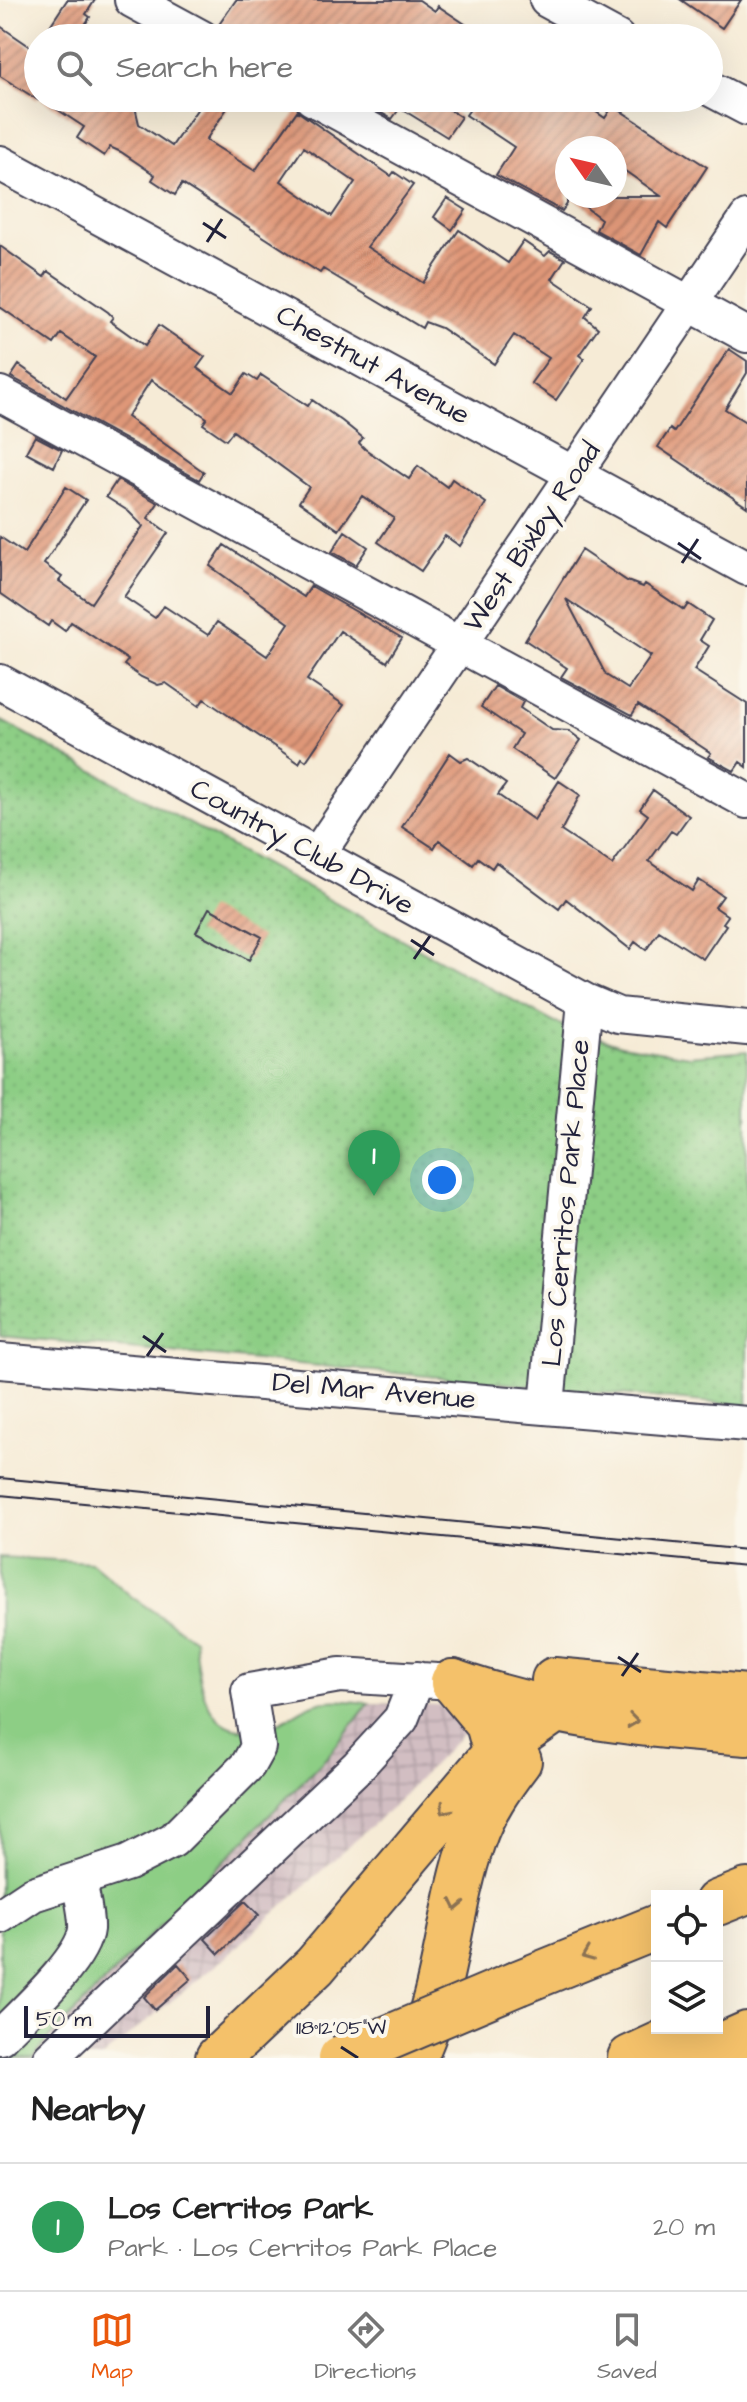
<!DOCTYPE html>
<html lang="en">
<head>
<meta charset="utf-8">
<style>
	body { margin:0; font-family:"Architects Daughter",sans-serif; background:#f2f2f2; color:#222 }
	.controls { position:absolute; right:24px; bottom:24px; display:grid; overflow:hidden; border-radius:0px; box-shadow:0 8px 32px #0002 }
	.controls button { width:72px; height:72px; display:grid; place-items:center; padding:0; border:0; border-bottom:2px solid #e0e0e0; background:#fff; color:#222; font:40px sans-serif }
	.compass { position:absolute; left:555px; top:136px; width:72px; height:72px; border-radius:50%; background:#fff; box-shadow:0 8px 32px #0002; rotate:304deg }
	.scale { position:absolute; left:24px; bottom:20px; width:186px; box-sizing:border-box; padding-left:8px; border:4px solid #22223b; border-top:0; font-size:22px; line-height:28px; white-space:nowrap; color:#22223b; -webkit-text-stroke:6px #fbf7ec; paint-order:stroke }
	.you { position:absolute; left:442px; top:1180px; width:28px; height:28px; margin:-20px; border:6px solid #fff; border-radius:50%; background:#1a73e8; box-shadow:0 0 0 12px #1a73e833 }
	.badge { display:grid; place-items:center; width:52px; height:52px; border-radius:50%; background:#ea580c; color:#fff; font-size:26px; font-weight:700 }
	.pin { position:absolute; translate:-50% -66px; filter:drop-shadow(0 2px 4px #0008) }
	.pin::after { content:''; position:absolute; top:42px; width:28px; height:24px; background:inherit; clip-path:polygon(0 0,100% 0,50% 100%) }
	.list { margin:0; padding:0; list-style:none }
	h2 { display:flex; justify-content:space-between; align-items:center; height:104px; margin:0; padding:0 32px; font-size:34px }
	h2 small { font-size:26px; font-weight:400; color:#767676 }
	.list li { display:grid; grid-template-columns:52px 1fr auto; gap:24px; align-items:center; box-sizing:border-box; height:128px; padding:0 32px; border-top:2px solid #e0e0e0 }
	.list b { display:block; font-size:30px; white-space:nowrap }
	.list p { margin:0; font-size:26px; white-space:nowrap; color:#767676 }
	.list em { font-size:26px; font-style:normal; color:#767676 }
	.icon { flex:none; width:44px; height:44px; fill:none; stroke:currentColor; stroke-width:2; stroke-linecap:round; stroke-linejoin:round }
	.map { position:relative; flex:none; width:747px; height:2058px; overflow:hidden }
	.search { position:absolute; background:#fff; box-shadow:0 8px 32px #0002; left:24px; right:24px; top:24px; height:88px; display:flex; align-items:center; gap:20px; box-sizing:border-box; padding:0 28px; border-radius:44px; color:#767676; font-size:30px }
	.sheet { height:232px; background:#fff }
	nav { display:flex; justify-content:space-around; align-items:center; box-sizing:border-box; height:112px; border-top:2px solid #e0e0e0; background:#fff; font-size:22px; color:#767676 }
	nav a { display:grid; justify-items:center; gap:4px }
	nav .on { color:#ea580c }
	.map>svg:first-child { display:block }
	.industrial { fill:url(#industrial-grid) }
	.grass { fill:#8dce85; stroke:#587860; stroke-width:2 }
	.park { fill:url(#park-dots); stroke:#587860; stroke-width:2 }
	.building { fill:url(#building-hatch); fill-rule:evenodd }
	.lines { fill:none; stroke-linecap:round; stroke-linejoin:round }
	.minor-casing { stroke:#424052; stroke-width:38 }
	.major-casing { stroke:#424052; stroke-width:48 }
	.highway-casing { stroke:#424052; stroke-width:48 }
	.minor { stroke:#fff; stroke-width:34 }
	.major { stroke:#f4c16a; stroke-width:44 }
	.highway { stroke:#f4c16a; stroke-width:44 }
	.tram { stroke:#22223b; stroke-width:2 }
	.highway-bridge-casing { stroke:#424052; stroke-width:48; stroke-linecap:butt }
	.highway-bridge { stroke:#f4c16a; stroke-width:44 }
	.oneway { stroke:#8b7252 }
	.ticks { fill:none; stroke:#22223b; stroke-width:3 }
	.labels { text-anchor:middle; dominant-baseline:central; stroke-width:8; stroke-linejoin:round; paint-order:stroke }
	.street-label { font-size:28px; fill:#22223b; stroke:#fbf7ec }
	.ticks-label { font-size:20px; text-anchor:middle; fill:#22223b; stroke:#fbf7ec; stroke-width:8; stroke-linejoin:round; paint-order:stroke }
</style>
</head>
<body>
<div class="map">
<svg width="747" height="2058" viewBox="0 0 747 2058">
	<defs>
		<pattern id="industrial-grid" width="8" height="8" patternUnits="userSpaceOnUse" patternTransform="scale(2)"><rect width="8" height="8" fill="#d2bec2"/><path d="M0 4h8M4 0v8" fill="none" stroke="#b4a3a8"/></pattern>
		<pattern id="park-dots" width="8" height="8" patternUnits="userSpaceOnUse" patternTransform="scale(2)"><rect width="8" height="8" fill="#8dce85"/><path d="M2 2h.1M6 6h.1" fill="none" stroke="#79b174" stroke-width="1.8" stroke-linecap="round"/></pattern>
		<pattern id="building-hatch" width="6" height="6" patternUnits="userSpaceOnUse" patternTransform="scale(2)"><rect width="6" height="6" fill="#df9778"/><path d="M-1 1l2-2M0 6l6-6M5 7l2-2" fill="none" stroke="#b47b64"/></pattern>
	</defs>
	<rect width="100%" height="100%" fill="#fbf7ec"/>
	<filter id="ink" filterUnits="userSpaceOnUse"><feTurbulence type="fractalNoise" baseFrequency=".0125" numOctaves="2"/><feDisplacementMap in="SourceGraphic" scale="16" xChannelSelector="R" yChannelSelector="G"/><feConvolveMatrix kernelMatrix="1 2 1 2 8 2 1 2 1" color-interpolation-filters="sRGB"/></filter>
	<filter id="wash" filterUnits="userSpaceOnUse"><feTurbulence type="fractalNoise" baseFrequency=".006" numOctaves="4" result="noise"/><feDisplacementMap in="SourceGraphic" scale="32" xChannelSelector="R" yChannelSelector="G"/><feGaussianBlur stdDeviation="1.8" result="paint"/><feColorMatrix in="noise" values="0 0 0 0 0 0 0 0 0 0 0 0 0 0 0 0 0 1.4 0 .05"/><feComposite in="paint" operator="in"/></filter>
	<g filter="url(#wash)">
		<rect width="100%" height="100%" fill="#f6ebd6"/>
		<path class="industrial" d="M369 1703 438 1705 469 1727 393 1806 227 1956 101 2058H69L50 2037 328 1756Z"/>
		<path class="grass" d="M0 1557 91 1562 132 1597 194 1639C199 1691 208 1748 276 1724 291 1718 305 1705 320 1702 334 1698 354 1702 369 1703L328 1756 50 2037 34 2058H0Z"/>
		<path class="park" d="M0 720 553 1022 621 1045 689 1056 747 1051V1406L0 1336Z"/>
		<g id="blocks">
			<path class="building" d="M67 0H95L86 14 90 17 76 38H42Z
				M236 0H419L435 11 438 6 486 38H362L340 24 330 38H236L218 26Z
				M681 0H741L722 28Z
				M0 26 38 52V100L0 76Z
				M40 98H133L139 124 172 146 205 98H234L206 140 255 171 297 111 391 176 394 172 413 185 367 247 423 283 459 230 508 263 523 241 545 256 550 251 565 259 552 279 592 306 585 317 598 328 579 355 584 359 556 400 531 383 549 358 514 335 494 364 441 328 425 322 422 328 323 269 320 273 182 184 175 195 152 180 155 175 121 152 110 147 104 156 77 138 84 127ZM304 147 355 182 332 216 281 181Z
				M354 98H430L461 117 447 137 400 108 392 119Z
				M478 98H576L605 118 613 106 707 167 667 228 659 222 641 255 596 230 601 219 571 196H661L615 164V148H567V204L562 211 496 175 514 147 466 115Z
				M447 198 466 210 452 230 434 217Z
				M0 246 44 277 48 271 108 312 113 317 110 321 145 346 159 325 205 357 197 368 233 393 246 374 257 381 261 375 308 406 312 400 342 421 363 438 359 443 365 449 409 479 418 466 447 487 452 479 486 503 460 546 445 536 421 571 378 542 394 518 362 496 339 530 299 502 309 487 233 431 226 440 203 424 207 418 151 380 127 417 204 472 199 480 11 377 19 365 66 398 95 357 61 334 54 344 0 307Z
				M729 349 747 361V373L725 409 747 423V507L658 447 670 429 674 432Z
				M35 436 62 450 54 467 26 452Z
				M117 480 158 503 148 518 168 533 124 597 155 618 164 606 208 635 217 622 267 656 289 623 210 566 224 545 304 597 311 586 402 638 387 662 340 631 307 680 344 705 306 761 302 758 299 763 204 699 199 706 166 683 158 685 141 677 124 665 128 660 71 622 65 631 51 621 48 626 0 593V537L24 553 66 487 86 500 44 564 62 577 59 581 91 603 143 526 128 511 106 497Z
				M345 531 368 547 356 565 332 552Z
				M581 550 627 581 643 587 645 584 684 610 688 604 712 620 700 640 709 646 694 670 747 704V767L740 762 734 771 708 757 711 753 638 705 632 715 561 677 567 668 525 640ZM566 599 651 656 628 689 606 675Z
				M495 686 523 702 520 708 552 730 569 731 581 740 555 778 512 749 521 734 481 707Z
				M450 753 461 761 468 758 506 784 498 795 534 820 559 781 580 795 561 831 612 865 648 815 640 809 653 790 689 816 676 834 671 831 649 861 692 891 699 880 723 896 715 907 728 916 723 923 726 925 703 959 659 931 646 950 635 942 630 949 566 899 559 909 496 862 492 868 478 858 473 865 439 840 434 848 402 827Z
				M209 908 262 937 249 960 196 932Z
				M245 1901 259 1915 219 1954 205 1939Z
				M178 1964 191 1979 155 2010 144 1997Z"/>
		</g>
	</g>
	<g filter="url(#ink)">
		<use href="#blocks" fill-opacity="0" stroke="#424052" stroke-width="2"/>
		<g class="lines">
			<defs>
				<path id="minor" d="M132 0 202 38
					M547 0 617 38
					M709 88 747 108
					M312 98 747 335
					M0 163 747 568
					M0 394 747 801
					M0 682 585 1001 618 1015 747 1028
					M317 855 747 218
					M0 1361 747 1424
					M547 1405 585 1001
					M0 1916 33 1894 128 1863 173 1840 248 1765 258 1747 249 1691 340 1675 453 1682
					M0 2037C22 2014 83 1960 86 1929 87 1914 81 1894 79 1879
					M50 2058 358 1766 401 1719 417 1679"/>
				<path id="major" d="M554 1680 747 1697
					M453 1682C547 1715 648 1726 747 1733"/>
				<path id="highway" d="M453 1682 488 1724 503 1779
					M717 1903 747 1891
					M518 1983 657 1927
					M218 2058 315 1966 497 1751 593 1684
					M414 2058C447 1989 448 1911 473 1840 483 1810 500 1786 519 1761
					M630 2058 695 2028
					M693 2058 747 2034"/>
			</defs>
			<use href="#minor" class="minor-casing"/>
			<use href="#major" class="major-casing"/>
			<use href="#highway" class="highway-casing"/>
			<use href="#minor" class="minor"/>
			<use href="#major" class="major"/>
			<use href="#highway" class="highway"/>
			<path class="tram" d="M0 1478 747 1550
				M0 1495 747 1566"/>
			<defs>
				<path id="highway-bridge" d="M341 2058 518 1983"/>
			</defs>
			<use href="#highway-bridge" class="highway-bridge-casing"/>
			<use href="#highway-bridge" class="highway-bridge"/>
		</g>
		<defs><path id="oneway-chevron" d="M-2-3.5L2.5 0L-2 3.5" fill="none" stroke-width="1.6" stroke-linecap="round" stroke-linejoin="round" transform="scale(2)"/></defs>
		<g class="oneway">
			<use href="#oneway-chevron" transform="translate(633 1721) rotate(8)"/>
			<use href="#oneway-chevron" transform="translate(445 1809) rotate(130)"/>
			<use href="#oneway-chevron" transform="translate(457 1905) rotate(102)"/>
			<use href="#oneway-chevron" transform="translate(587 1955) rotate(158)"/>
		</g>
	</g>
	<path class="ticks" d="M203 223 226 238M207 242 222 219M678 543 701 559M682 563 698 539M411 940 434 955M414 959 430 936M143 1336 166 1352M147 1356 163 1333M618 1657 641 1672M622 1676 638 1653M341 2047 358 2058"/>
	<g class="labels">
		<g class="street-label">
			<text transform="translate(373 365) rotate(29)">Chestnut Avenue</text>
			<text transform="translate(532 537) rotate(-56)">West Bixby Road</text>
			<text transform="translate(302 847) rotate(29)">Country Club Drive</text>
			<text transform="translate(566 1203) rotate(-85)">Los Cerritos Park Place</text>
			<text transform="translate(374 1391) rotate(5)">Del Mar Avenue</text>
		</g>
	</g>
	<g class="ticks-label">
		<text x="341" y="2034">118°12'05"W</text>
	</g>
</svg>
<div class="controls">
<button><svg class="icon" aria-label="locate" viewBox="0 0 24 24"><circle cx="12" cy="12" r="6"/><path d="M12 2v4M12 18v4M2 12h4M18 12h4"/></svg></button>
<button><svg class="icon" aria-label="layers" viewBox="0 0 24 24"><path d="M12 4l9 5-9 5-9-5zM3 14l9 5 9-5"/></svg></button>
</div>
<svg class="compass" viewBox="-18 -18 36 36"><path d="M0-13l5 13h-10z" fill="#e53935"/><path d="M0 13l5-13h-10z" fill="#767676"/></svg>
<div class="scale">50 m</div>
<div class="you"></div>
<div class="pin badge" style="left:374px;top:1196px;background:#2e9e5b">1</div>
<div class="search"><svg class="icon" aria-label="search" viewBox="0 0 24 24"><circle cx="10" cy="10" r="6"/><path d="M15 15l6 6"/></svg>Search here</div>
</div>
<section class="sheet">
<h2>Nearby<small></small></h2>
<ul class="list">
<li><span class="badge" style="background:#2e9e5b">1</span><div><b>Los Cerritos Park</b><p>Park · Los Cerritos Park Place</p></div><em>20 m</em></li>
</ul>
</section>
<nav>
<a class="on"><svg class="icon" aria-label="map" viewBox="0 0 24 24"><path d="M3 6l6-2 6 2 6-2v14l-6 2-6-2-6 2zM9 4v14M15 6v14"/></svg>Map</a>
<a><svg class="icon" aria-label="directions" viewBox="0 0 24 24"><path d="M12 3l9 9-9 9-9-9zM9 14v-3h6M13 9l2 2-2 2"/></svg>Directions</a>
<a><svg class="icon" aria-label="saved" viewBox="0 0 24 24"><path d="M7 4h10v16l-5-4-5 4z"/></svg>Saved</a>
</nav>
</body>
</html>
